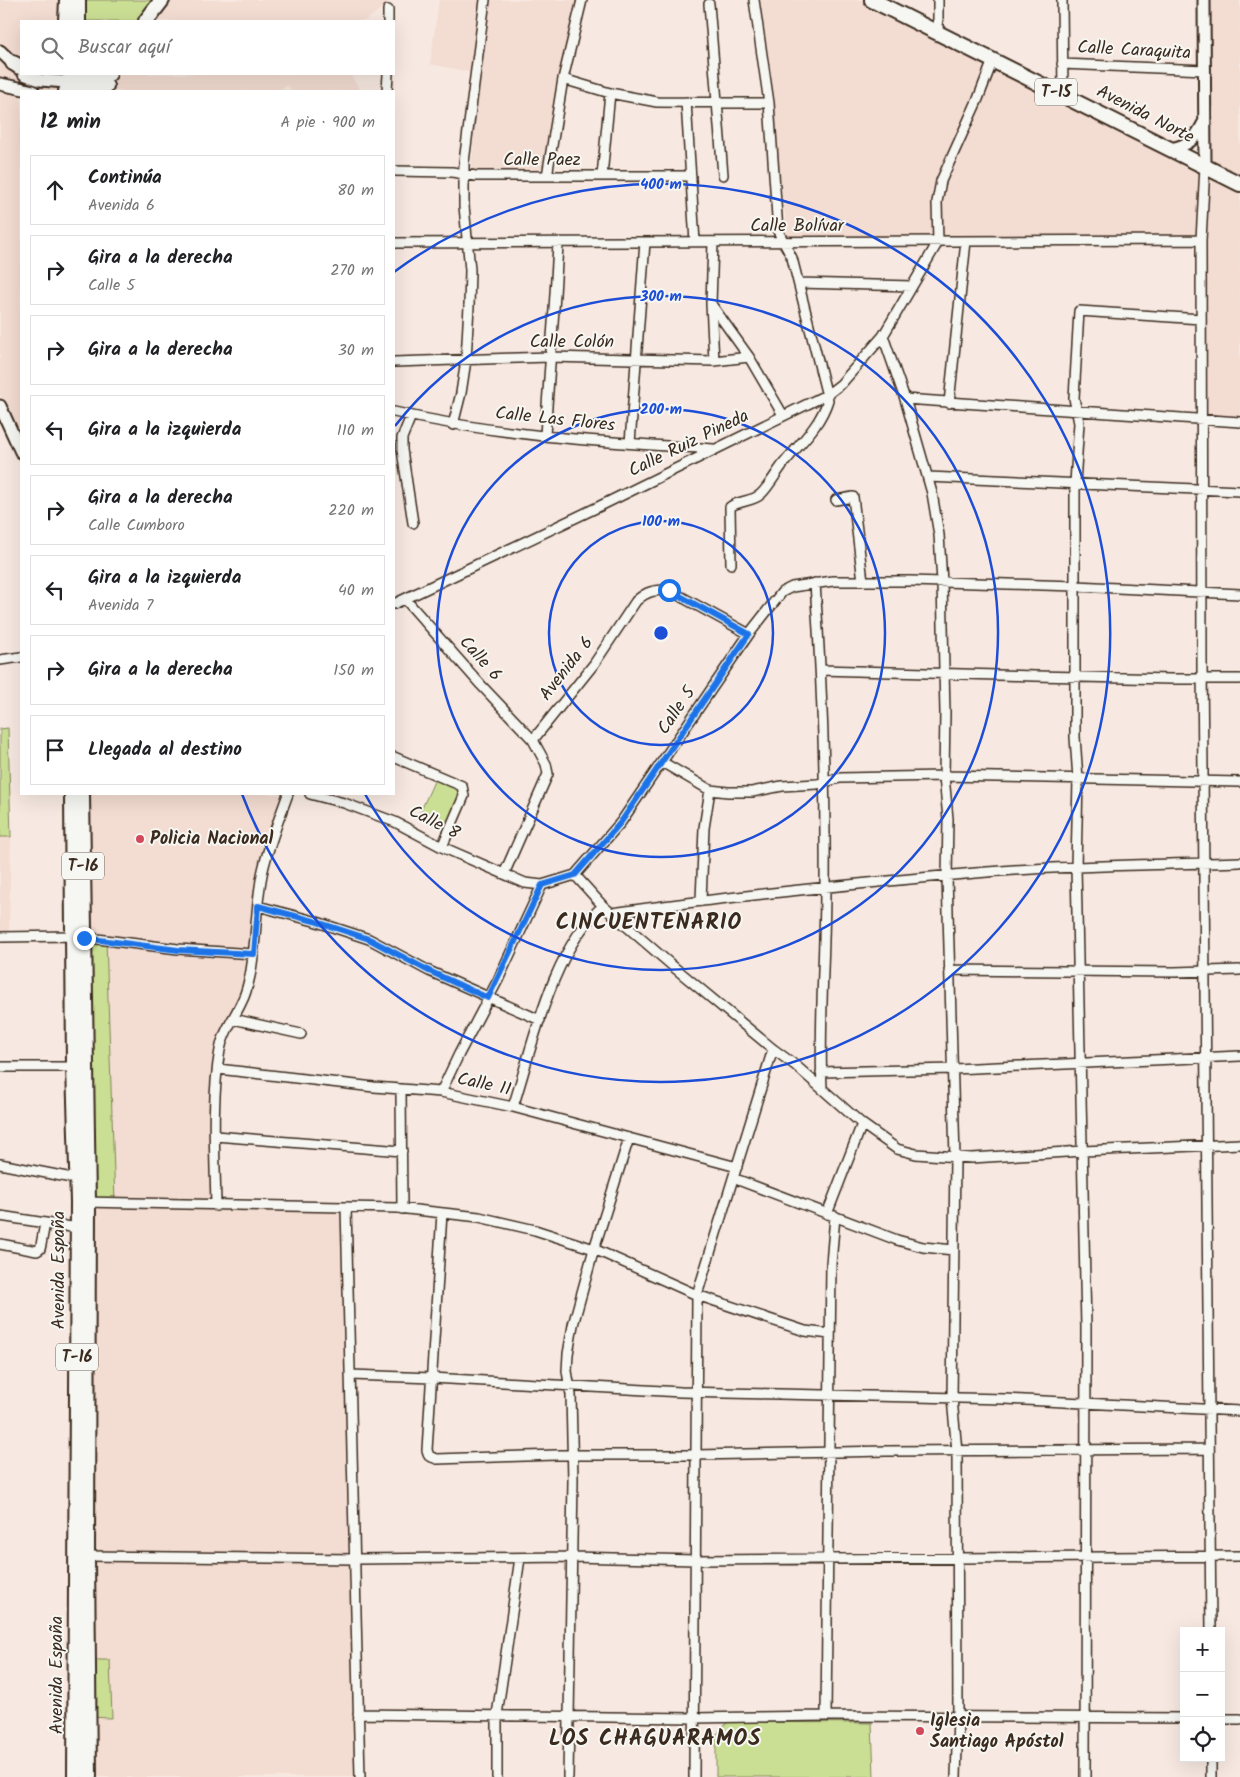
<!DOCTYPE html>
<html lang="es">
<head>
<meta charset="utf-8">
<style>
	body { margin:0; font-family:Kalam,sans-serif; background:#f6f6f6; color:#202124 }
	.controls { position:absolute; right:15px; bottom:15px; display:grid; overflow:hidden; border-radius:0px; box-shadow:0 5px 20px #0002 }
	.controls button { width:45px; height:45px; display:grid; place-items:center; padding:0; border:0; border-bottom:1px solid #e0e0e0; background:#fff; color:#202124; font:25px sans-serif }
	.stop { position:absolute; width:15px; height:15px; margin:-11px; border:4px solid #1a73e8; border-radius:50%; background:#fff }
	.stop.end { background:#1a73e8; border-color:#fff; box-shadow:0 1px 5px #0008 }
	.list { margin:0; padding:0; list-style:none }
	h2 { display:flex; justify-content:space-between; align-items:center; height:65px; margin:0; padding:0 20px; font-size:21px }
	h2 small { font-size:16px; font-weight:400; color:#757577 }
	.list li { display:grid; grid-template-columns:32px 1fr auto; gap:15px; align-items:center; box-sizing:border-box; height:70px; margin:0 10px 10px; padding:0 10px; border:1px solid #e0e0e0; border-radius:0px }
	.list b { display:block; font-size:19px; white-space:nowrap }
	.list p { margin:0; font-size:16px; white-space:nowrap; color:#757577 }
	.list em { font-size:16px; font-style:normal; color:#757577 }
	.icon { flex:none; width:28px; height:28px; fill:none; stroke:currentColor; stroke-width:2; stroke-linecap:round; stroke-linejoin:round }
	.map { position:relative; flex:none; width:1240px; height:1777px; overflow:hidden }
	.search { position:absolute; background:#fff; box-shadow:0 5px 20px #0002; left:20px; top:20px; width:375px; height:55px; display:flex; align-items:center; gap:12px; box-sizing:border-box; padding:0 18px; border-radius:0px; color:#757577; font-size:19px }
	.panel { position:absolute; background:#fff; box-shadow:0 5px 20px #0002; left:20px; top:90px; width:375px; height:705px; border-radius:0px }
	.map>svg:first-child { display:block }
	.built { fill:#f3dcd1 }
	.green { fill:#cadf94; stroke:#828459 }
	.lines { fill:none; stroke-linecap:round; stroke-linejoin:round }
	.minor-casing { stroke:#3b2a1e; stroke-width:12 }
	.major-casing { stroke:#3b2a1e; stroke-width:15 }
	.highway-casing { stroke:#3b2a1e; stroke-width:18 }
	.minor { stroke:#f6f6f2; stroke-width:9 }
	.major { stroke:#f6f6f2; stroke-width:11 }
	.highway { stroke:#f6f6f2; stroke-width:14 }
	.route { stroke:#1a73e8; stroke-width:6 }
	.ring { fill:none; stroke:#1d4ed8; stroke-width:2.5 }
	.poi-dot { fill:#d1495b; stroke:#f6f6f2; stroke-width:2 }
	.labels { text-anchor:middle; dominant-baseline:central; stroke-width:4; stroke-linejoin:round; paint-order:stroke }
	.shield { fill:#f6f6f2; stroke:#73675e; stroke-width:1 }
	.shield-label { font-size:16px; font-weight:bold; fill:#3b2a1e }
	.street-label { font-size:18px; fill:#3b2a1e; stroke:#f6f6f2 }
	.poi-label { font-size:18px; font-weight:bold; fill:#3b2a1e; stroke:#f6f6f2; text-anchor:start }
	.district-label { font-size:22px; font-weight:bold; letter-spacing:1px; fill:#3b2a1e; stroke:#f6f6f2 }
	.centre { fill:#1d4ed8; stroke:#f6f6f2; stroke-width:2.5 }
	.ring-label { font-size:15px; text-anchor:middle; font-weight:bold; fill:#1d4ed8; stroke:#f6f6f2; stroke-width:4; stroke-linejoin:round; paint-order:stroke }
</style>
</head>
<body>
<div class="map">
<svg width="1240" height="1777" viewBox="0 0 1240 1777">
	<rect width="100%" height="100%" fill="#f7e9e1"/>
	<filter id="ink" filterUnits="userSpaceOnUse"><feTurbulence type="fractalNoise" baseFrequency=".02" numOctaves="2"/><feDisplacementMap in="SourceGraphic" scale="10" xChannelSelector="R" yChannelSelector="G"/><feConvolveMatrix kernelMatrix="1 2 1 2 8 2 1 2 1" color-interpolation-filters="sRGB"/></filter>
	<g filter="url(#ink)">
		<path class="built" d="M0 0H392L365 21H21V74H350L361 91H292L287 85 277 91H21V438L17 426 0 395Z
			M439 0H587L546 174 471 173 479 74 430 64Z
			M760 0H866L1207 170 1209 0H1240V419L1204 418 1205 237H851L791 239 787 233Z
			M79 794H283L260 860 249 959 239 998 218 1043 215 1208 343 1212 348 1549 356 1777H82Z
			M0 837H11L9 931H0Z"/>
		<path class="green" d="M78 0H162L146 21H78Z
			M8 728 11 837H0V729Z
			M436 777 464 790 446 830 418 817Z
			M84 938 106 940 115 1203 88 1202Z
			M88 1660H110L112 1718 88 1717Z
			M728 1722 872 1723 874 1777H716V1735Z"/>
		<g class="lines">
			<defs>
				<path id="minor" d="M938 0V33
					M1062 0 1063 95
					M709 4 723 175
					M388 10V21
					M1062 64 1205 70
					M563 79 610 93 657 102 769 103
					M387 91 388 74
					M686 102 695 242
					M1205 166 1201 240 1202 664 1211 1631
					M394 171 452 172 476 176H691
					M547 176 563 79 582 0
					M602 176 610 93
					M713 242 711 304 714 361
					M394 243 1201 240
					M799 283 912 286
					M711 304 749 357 783 415
					M883 336 905 399 932 493 939 535 942 582 945 713 944 776 948 819 947 877 955 1158 952 1399 957 1451 958 1717 956 1777
					M394 362 550 357 714 361 749 357
					M905 399 1240 422
					M949 403 966 241
					M394 412C498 436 606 442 713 449
					M411 416 402 438V450L413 523
					M453 425 461 393 466 360 469 306 470 270 464 206V162L485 0
					M545 436C549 371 555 307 558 243
					M630 443 645 242
					M928 477 1240 491
					M836 500 853 497 863 581
					M731 564 730 507C739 500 753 502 761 494 770 485 776 473 784 463 800 443 820 426 828 400L792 258 778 231 769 103 754 0
					M815 583C822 684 826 786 825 887 825 954 819 1022 822 1089
					M405 599 481 685 533 740
					M394 604 598 507 828 394 841 384 883 336 938 242 937 202 941 181 978 99 993 60
					M0 660 21 657
					M821 670 1035 676 1171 679H1240
					M394 757 462 786 464 796 442 847
					M662 762 710 790 728 792H752L782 786 817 784 840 778 944 776 1240 782
					M310 794 344 803 395 822 442 847 525 883 542 885
					M504 874 548 774 546 764 533 740 594 664 636 601C647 591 654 590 669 590L749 634
					M575 875 621 822 749 634 782 592 792 587 833 581H910L1076 586 1240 594
					M575 875 603 906 675 968 773 1049 795 1065 862 1124 897 1149 916 1154 972 1158 1083 1151 1240 1144
					M701 900 704 828 710 790
					M258 906 314 921 369 939 429 971 540 1020
					M612 913C736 895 862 883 987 872 1071 865 1156 865 1240 862
					M0 937 73 936 178 949 254 954
					M949 970 1174 972 1240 970
					M233 1019 301 1034
					M0 1067H77
					M218 1069 374 1087 441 1092 513 1107 737 1167
					M821 1072 954 1069 1240 1056
					M401 1089 402 1209
					M441 1092 459 1054 498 980 542 885 575 875
					M513 1107C533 1045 552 949 603 906
					M215 1136 402 1151
					M0 1164 77 1179
					M733 1178 897 1240 923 1247 954 1250
					M83 1202 398 1208 479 1217 535 1230 594 1249 697 1295 805 1331 830 1334
					M216 1206C215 1154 211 1101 220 1050 223 1032 235 1017 242 1001 246 994 248 984 250 976 257 941 255 905 263 870 269 844 279 819 288 794
					M346 1207 360 1777
					M442 1213 427 1450 429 1456 437 1459 556 1455H696L886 1451 1209 1449
					M827 1214 862 1124
					M0 1216 78 1228
					M0 1244 37 1251 40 1249 41 1245 45 1223
					M351 1375 432 1378 681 1392 1005 1399 1240 1411
					M87 1556 354 1559 572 1557 695 1560 1240 1556
					M358 1714 694 1718 826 1716 1184 1718
					M826 1716 831 1264 835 1216
					M1221 1719H1240
					M497 1777V1715L520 1558
					M568 1777 573 1480 571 1395 567 1371 568 1354 573 1325 594 1249 629 1138
					M694 1777 697 1295 773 1049
					M1085 1777 1086 1327 1076 867 1078 779 1075 737V483L1079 423 1074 398 1079 311 1201 319
					M1211 1777V1758"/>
				<path id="major" d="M1204 0 1205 166
					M0 51 18 68
					M24 74 40 80 66 82
					M0 84 33 91
					M1170 149C1187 146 1196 139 1203 124
					M0 406 21 452"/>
				<path id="highway" d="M872 0 1240 184
					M66 21 67 0
					M78 21V0
					M146 21 162 0
					M13 63 21 67
					M66 82 77 81 109 74
					M66 91H77L106 86
					M72 794 74 1067 78 1202 75 1777
					M82 794 88 1202 87 1556 89 1777"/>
			</defs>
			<use href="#minor" class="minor-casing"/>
			<use href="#major" class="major-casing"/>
			<use href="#highway" class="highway-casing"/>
			<use href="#minor" class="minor"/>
			<use href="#major" class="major"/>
			<use href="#highway" class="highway"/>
		</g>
	</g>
	<g class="lines" filter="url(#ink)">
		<path class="route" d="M84 938 178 950 254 954 258 906 314 921 369 939 429 971 488 998 542 885 575 875 621 822 749 634 669 590"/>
	</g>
	<g class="ring">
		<circle cx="661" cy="633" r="112"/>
		<circle cx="661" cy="633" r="224"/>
		<path d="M395 426A337 337 0 1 1 365 794"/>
		<path d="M394 272A449 449 0 1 1 242 794"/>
	</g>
	<g class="poi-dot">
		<circle cx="140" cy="839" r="5"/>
		<circle cx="920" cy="1731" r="5"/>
	</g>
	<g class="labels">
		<g class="shield">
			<rect x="1035" y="78.5" width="42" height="27" rx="4"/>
			<rect x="62" y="852.5" width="42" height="27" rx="4"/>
			<rect x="56" y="1343.5" width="42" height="27" rx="4"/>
		</g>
		<g class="shield-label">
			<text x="1056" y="92">T-15</text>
			<text x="83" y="866">T-16</text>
			<text x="77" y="1357">T-16</text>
		</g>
		<g class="street-label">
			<text transform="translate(1134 51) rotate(3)">Calle Caraquita</text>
			<text transform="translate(1145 115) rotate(27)">Avenida Norte</text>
			<text x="542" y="160">Calle Paez</text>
			<text x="797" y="226">Calle Bolívar</text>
			<text x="572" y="342">Calle Colón</text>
			<text transform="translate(555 420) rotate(6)">Calle Las Flores</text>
			<text transform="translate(689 444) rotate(-26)">Calle Ruiz Pineda</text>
			<text transform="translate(480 659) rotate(48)">Calle 6</text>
			<text transform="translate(567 669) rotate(-52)">Avenida 6</text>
			<text transform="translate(677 711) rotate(-56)">Calle 5</text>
			<text transform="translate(434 823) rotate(27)">Calle 8</text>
			<text transform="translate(484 1085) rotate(12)">Calle 11</text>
			<text transform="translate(59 1270) rotate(-90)">Avenida España</text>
			<text transform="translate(57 1675) rotate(-90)">Avenida España</text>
		</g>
		<g class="poi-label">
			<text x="150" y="839">Policia Nacional</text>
			<text x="930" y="1721">Iglesia<tspan x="930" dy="21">Santiago Apóstol</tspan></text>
		</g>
		<g class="district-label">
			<text x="649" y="923">CINCUENTENARIO</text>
			<text x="655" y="1739">LOS CHAGUARAMOS</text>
		</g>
	</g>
	<circle cx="661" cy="633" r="8" class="centre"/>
	<g class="ring-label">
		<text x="661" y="189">400 m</text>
		<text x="661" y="301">300 m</text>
		<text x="661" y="414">200 m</text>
		<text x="661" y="526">100 m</text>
	</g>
</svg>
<div class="controls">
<button>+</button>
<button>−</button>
<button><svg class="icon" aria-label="locate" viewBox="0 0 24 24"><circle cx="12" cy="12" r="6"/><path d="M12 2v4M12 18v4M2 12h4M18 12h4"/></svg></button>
</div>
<div class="stop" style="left:669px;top:590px"></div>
<div class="stop end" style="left:84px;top:938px"></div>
<div class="search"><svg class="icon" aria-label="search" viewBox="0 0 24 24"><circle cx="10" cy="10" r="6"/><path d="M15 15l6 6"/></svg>Buscar aquí</div>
<section class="panel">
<h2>12 min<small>A pie · 900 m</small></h2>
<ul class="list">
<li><svg class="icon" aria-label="ahead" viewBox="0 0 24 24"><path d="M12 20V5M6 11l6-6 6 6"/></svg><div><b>Continúa</b><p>Avenida 6</p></div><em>80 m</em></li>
<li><svg class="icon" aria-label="right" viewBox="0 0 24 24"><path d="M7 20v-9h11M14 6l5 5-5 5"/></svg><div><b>Gira a la derecha</b><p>Calle 5</p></div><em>270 m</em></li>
<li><svg class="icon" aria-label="right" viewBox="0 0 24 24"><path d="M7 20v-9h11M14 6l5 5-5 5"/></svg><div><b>Gira a la derecha</b></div><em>30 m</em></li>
<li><svg class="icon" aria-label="left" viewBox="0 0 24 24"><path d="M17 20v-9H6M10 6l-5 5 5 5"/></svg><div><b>Gira a la izquierda</b></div><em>110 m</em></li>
<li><svg class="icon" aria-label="right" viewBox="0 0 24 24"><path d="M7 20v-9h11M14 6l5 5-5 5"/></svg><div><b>Gira a la derecha</b><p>Calle Cumboro</p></div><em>220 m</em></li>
<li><svg class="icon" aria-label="left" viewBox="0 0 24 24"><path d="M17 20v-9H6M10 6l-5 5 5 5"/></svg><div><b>Gira a la izquierda</b><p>Avenida 7</p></div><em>40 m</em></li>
<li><svg class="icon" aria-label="right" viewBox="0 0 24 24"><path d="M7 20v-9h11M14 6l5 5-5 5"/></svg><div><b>Gira a la derecha</b></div><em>150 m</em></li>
<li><svg class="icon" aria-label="arrive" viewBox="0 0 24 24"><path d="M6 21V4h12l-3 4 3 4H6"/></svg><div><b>Llegada al destino</b></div></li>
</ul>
</section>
</div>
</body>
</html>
